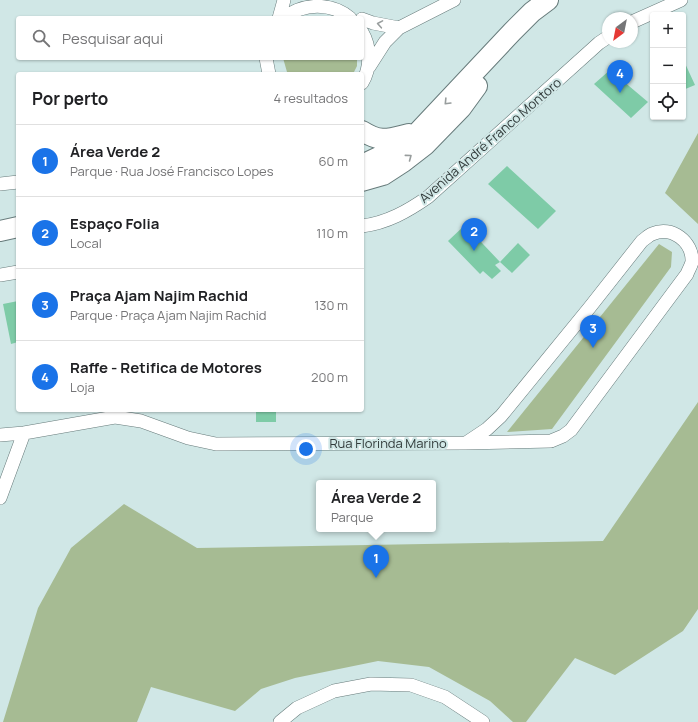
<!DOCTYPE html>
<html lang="pt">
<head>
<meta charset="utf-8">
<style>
	body { margin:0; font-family:Manrope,sans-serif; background:#f2f2f2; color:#202124 }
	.controls { position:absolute; right:12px; top:12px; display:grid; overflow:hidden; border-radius:4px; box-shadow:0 1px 3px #0004 }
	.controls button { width:36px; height:36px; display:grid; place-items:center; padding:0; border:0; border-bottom:1px solid #e0e0e0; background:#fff; color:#202124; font:20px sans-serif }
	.compass { position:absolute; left:602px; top:12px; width:36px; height:36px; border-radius:50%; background:#fff; box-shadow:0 1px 3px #0004; rotate:212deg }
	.you { position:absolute; left:306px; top:449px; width:14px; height:14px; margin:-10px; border:3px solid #fff; border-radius:50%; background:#1a73e8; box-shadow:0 0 0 6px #1a73e833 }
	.badge { display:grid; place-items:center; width:26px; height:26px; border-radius:50%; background:#1a73e8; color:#fff; font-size:13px; font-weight:700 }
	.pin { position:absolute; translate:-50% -33px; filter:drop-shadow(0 1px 2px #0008) }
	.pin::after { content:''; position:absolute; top:21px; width:14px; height:12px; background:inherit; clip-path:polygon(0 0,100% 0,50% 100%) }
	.popup { position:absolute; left:316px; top:480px; width:120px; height:52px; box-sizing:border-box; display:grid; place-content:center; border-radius:4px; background:#fff; filter:drop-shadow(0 1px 3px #0005); font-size:13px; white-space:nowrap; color:#757577 }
	.popup b { font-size:15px; color:#202124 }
	.popup::after { content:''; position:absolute; left:50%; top:100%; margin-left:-8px; border:8px solid transparent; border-top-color:#fff }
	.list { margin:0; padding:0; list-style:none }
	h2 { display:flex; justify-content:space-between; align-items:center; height:52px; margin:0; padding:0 16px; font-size:17px }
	h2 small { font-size:13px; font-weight:400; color:#757577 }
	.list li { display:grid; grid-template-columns:26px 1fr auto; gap:12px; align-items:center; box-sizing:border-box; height:72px; padding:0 16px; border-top:1px solid #e0e0e0 }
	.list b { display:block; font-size:15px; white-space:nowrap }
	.list p { margin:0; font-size:13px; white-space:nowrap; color:#757577 }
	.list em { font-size:13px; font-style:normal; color:#757577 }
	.icon { flex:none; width:22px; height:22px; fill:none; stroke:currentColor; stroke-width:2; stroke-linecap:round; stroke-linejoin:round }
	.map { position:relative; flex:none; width:698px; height:722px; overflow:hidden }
	.search { position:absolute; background:#fff; box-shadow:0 1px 3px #0004; left:16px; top:16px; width:348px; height:44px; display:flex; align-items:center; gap:10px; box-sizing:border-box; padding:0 14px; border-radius:4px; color:#757577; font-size:15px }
	.panel { position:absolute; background:#fff; box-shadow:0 1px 3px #0004; left:16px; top:72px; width:348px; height:340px; border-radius:4px }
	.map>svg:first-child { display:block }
	.green { fill:#a6bb93 }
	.building { fill:#7ecba7 }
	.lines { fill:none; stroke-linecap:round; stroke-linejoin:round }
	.minor-casing { stroke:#677b7b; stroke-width:14 }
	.primary-casing { stroke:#677b7b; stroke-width:22 }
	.minor { stroke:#fff; stroke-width:13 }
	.primary { stroke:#fff; stroke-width:20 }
	.oneway { stroke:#989d9d }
	.labels { text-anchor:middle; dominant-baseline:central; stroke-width:4; stroke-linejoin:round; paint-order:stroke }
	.street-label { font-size:13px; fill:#323b3b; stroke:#d0e7e6 }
</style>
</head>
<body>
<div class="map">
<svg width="698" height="722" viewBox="0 0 698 722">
	<rect width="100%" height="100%" fill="#d0e7e6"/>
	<path class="green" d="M283 58H357V66L353 74H288L287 72Z
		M698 133V224L665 193Z
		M659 244 672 252 671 267 552 429 507 432Z
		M698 402V609L683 631 615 675 575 658 526 722H513L490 701 429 667 378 661 295 678 261 689 235 711 151 687 137 722H3L38 608 71 548 124 504 197 548 603 541Z"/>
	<path class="building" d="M683 59 695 85 683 90Z
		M610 70 648 102 631 118 594 84Z
		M507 166 556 211 538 229 488 184Z
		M465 225 500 262 518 243 530 255 512 273 500 262 495 265 501 271 492 279 483 271 480 274 448 241Z
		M18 301V342L11 344 3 304Z
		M256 410H276V422H256Z"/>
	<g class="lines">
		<defs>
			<path id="minor" d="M279 18 284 0
				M284 18C303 3 331 2 350 18
				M362 19 373 23 399 28
				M632 22 681 0
				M362 32C371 47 371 68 362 83
				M266 58 269 74
				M369 67 385 42 399 28 454 0
				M0 184 18 182
				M362 226C387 223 408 211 428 197L599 43 608 37
				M0 275 18 272
				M0 435 24 433 115 417 141 421 188 438 216 444 466 443 551 441 563 436 571 430 687 274C688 271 691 266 692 262 693 242 672 225 652 234 649 235 645 239 642 241L590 307 501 416 487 429 466 443
				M0 498 24 433
				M280 722 297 708 334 691 371 684 411 685 445 697 483 722"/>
			<path id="primary" d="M362 131C381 143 388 139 409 134
				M362 165 385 154 418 132 512 32 532 12 548 0
				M362 181 383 175 403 162 425 145 461 108 477 86
				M0 231 18 227"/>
		</defs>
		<use href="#minor" class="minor-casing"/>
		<use href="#primary" class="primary-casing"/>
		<use href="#minor" class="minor"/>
		<use href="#primary" class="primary"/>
	</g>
	<defs><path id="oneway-chevron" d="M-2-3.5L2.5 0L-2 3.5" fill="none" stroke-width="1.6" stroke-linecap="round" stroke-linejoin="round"/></defs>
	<g class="oneway">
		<use href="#oneway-chevron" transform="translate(380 24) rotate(-170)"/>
		<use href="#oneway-chevron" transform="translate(447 102) rotate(134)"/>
		<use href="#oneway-chevron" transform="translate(409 157) rotate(-37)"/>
	</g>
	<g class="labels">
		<g class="street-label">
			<text transform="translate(490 140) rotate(-41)">Avenida André Franco Montoro</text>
			<text x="388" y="443">Rua Florinda Marino</text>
		</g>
	</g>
</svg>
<div class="controls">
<button>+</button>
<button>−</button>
<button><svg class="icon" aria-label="locate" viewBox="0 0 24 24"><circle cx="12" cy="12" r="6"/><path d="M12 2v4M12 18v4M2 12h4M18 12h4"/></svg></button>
</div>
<svg class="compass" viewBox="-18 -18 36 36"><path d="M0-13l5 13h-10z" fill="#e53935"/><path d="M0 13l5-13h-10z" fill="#757577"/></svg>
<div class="you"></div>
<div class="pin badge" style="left:376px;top:578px">1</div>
<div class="popup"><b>Área Verde 2</b>Parque</div>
<div class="pin badge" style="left:474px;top:251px">2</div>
<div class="pin badge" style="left:593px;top:348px">3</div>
<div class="pin badge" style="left:620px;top:93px">4</div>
<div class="search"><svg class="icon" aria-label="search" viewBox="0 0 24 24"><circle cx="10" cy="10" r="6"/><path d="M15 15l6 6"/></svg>Pesquisar aqui</div>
<section class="panel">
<h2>Por perto<small>4 resultados</small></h2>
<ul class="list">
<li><span class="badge">1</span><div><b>Área Verde 2</b><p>Parque · Rua José Francisco Lopes</p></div><em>60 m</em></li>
<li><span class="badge">2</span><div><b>Espaço Folia</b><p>Local</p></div><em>110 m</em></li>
<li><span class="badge">3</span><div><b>Praça Ajam Najim Rachid</b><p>Parque · Praça Ajam Najim Rachid</p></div><em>130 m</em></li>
<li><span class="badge">4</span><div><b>Raffe - Retifica de Motores</b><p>Loja</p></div><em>200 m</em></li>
</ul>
</section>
</div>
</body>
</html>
